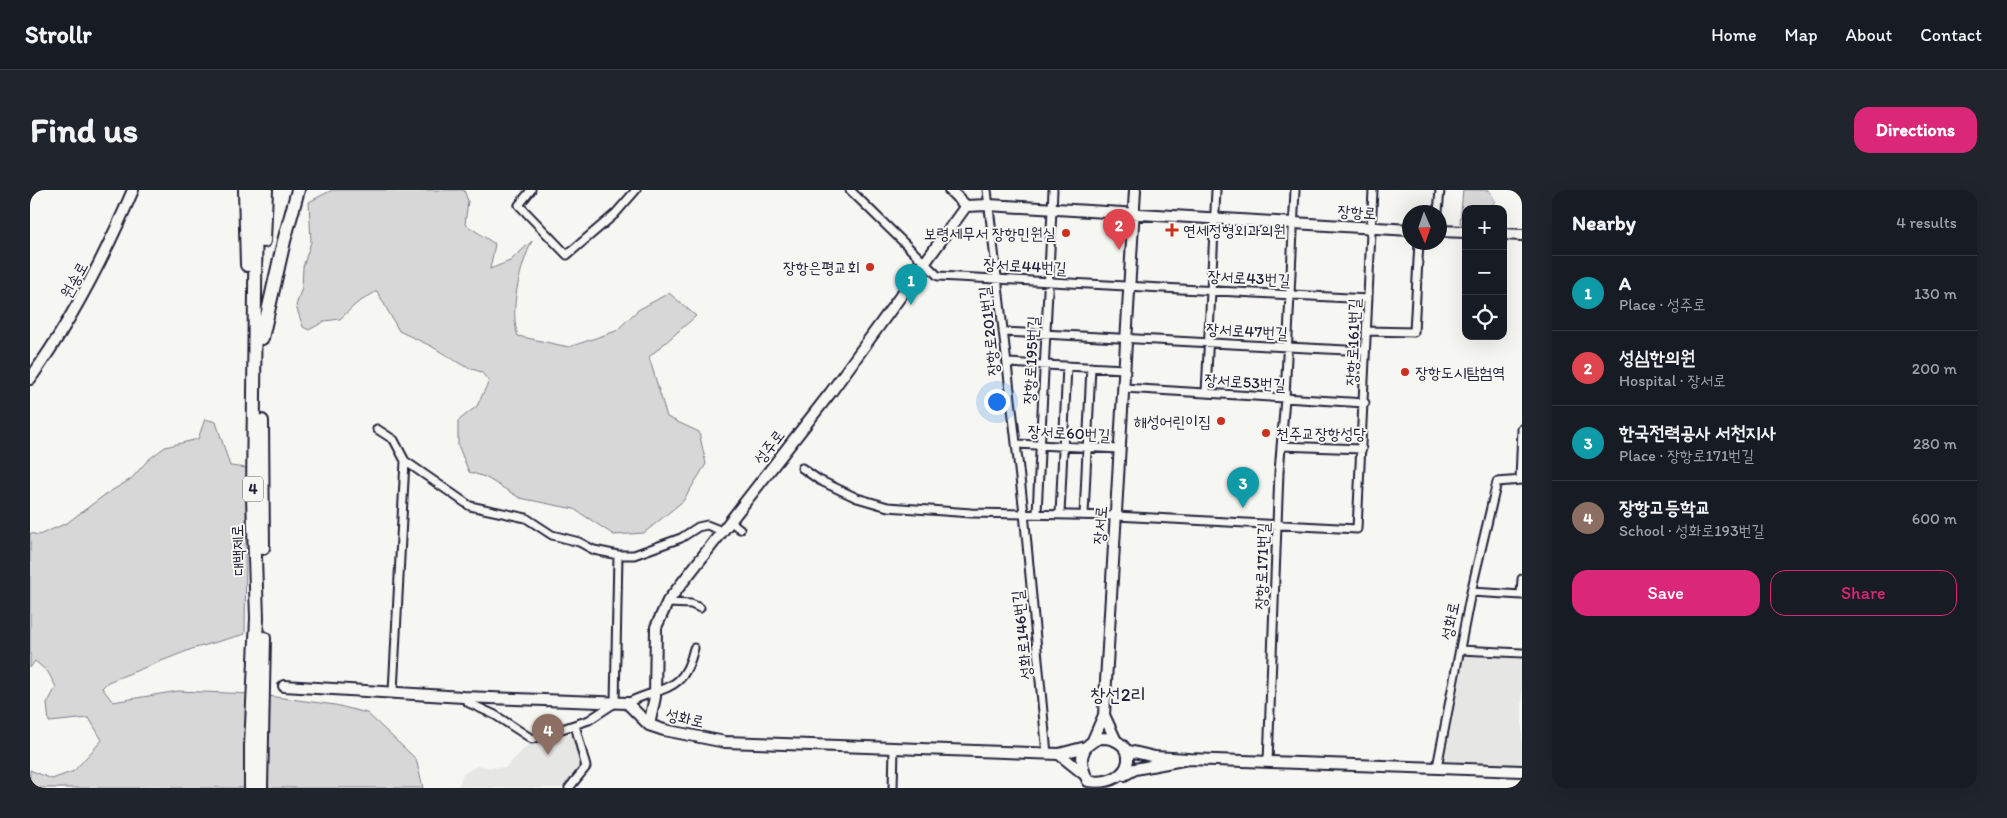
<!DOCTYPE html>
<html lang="en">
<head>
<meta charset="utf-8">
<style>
	body { margin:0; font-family:Itim,"Poor Story",sans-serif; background:#20242c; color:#f1f3f6 }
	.controls { position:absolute; right:15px; top:15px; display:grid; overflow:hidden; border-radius:10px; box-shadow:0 5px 20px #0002 }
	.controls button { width:45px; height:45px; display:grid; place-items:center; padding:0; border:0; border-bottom:1px solid #363941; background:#171b24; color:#f1f3f6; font:25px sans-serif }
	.compass { position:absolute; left:1372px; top:15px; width:45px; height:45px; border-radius:50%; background:#171b24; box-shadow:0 5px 20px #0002; rotate:178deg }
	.you { position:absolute; left:966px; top:211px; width:18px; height:18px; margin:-12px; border:4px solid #fff; border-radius:50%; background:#1a73e8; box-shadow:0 0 0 8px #1a73e833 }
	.badge { display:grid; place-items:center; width:32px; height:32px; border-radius:50%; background:#db2777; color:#fff; font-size:16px; font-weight:700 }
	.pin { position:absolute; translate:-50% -41px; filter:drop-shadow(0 1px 2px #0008) }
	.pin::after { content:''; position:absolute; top:26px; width:18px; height:15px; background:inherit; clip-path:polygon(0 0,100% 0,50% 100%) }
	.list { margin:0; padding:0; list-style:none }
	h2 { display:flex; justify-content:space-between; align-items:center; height:65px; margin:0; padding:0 20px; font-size:21px }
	h2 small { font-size:16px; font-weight:400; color:#9ea1a6 }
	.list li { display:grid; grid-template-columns:32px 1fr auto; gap:15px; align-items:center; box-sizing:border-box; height:75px; padding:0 20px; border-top:1px solid #363941 }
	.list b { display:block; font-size:19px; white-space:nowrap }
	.list p { margin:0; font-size:16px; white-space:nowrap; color:#9ea1a6 }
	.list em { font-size:16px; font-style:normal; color:#9ea1a6 }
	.actions { display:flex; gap:10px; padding:15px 20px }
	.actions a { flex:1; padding:11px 0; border:1px solid #db2777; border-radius:15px; text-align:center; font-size:18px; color:#db2777 }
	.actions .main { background:#db2777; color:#fff }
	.icon { flex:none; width:28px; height:28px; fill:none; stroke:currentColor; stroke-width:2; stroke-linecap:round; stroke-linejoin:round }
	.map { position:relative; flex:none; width:1492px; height:598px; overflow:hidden; border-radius:15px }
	header { display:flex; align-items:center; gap:30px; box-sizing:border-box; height:70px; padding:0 25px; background:#171b24; border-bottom:1px solid #363941 }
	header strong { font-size:24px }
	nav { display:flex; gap:28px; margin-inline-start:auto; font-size:18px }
	.intro { display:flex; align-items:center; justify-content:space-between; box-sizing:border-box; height:120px; padding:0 30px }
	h1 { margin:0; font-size:35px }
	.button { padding:12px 22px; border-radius:15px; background:#db2777; color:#fff; font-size:18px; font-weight:700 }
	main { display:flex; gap:30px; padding:0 30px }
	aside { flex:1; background:#171b24; border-radius:15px; box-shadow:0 5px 20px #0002 }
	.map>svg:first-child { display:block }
	.built { fill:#e6e6e4 }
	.green { fill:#d7d7d7; stroke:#7c7c89 }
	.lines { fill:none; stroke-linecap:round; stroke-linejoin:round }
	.street-casing { stroke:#22223b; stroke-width:11 }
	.secondary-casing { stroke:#22223b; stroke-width:14 }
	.highway-casing { stroke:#22223b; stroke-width:16 }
	.street { stroke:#f6f6f2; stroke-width:7 }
	.secondary { stroke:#f6f6f2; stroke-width:10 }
	.highway { stroke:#f6f6f2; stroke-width:12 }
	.poi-dot { fill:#c8321e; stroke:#f6f6f2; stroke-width:2 }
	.labels { text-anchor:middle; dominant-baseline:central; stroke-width:4; stroke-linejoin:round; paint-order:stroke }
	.shield { fill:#f6f6f2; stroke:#626272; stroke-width:1 }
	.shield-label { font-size:15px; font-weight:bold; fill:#22223b }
	.street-label { font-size:16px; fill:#22223b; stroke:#f6f6f2 }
	.poi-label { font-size:16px; fill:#22223b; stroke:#f6f6f2; text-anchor:start }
	.quarter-label { font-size:19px; fill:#22223b; stroke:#f6f6f2 }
</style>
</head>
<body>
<header>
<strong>Strollr</strong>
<nav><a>Home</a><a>Map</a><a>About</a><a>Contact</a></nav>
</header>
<div class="intro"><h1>Find us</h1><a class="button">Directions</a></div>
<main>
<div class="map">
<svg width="1492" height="598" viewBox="0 0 1492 598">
	<rect width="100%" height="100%" fill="#f6f6f2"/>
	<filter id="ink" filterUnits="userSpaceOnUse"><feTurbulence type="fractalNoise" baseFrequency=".02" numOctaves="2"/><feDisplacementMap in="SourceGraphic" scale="10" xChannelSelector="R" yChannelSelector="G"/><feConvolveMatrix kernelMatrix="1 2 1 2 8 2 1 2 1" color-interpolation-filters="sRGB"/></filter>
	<g filter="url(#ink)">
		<path class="built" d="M1435 465 1492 469V575L1414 571Z
			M543 544 553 577 535 598H409L429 595 433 584 447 576 475 578 499 554Z"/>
		<path class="green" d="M302 0H434L438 11 435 34 465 54 460 79 480 71 502 51C490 77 479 119 488 146L539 157 586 141 608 120 639 103 666 126 619 167 637 227 669 242 676 274 653 311 614 343 584 345 544 319 490 308 455 287 439 282 428 255V231L447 216 459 191 451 182 434 176 401 156 369 141 347 101 326 114 310 129 295 131 279 140 273 137 266 116 272 97 273 77 281 52 279 12Z
			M1433 0H1459L1465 11 1461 17 1436 19V33H1430Z
			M175 229 186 232 200 276 217 278 215 444 162 459 78 492 72 498 83 512 148 501 223 504 305 515 337 523 386 569 393 598H0V580L22 589 44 581 72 550 59 528 19 532 17 514 26 497 18 482 5 471 0 478V343L9 345 37 333 76 304 101 289 118 270 135 257 168 249Z"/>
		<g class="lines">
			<defs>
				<path id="street" d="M501 0 489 15 537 65 585 24 606 0
					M820 0 908 86 1338 109
					M957 0 994 323 1017 564
					M1408 22 1410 0
					M1336 141 1384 142 1389 52
					M973 142 1335 161
					M977 173 1095 179
					M1094 198 1335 213
					M1176 203 1186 0
					M347 239 364 250 375 271 440 316 496 328 522 345 549 352 564 360 588 365H604L651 348 668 337 677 335 692 341
					M986 254 1090 259
					M1251 256 1332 259
					M772 278 789 290 827 308 858 317 941 323 1086 326 1327 339 1343 0
					M1490 290 1492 239
					M1007 323 1023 0
					M1030 324 1037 176
					M1054 325 1061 177
					M700 331 710 339
					M1441 402 1492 405
					M1491 404 1492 389
					M637 413 661 414 670 418
					M1430 460 1492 463
					M363 502 375 271
					M433 507 439 513 465 525 502 549 559 530 585 513 588 365
					M597 513C633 495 653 505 664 458
					M1238 572 1249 282 1255 208 1265 0
					M1407 577 1441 402 1467 292 1492 290
					M539 598 556 577 545 535
					M863 598 864 558"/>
				<path id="secondary" d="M920 0 936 16 958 15 1380 40
					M1410 41 1436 42
					M1473 44 1492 45
					M0 189C42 130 75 66 103 0
					M254 496 433 507 597 513 619 535 634 540 695 552 1029 564
					M1074 525 1105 0
					M619 535 625 507 626 437 638 411 801 202 936 16
					M1070 548C1111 547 1107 598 1058 591 1049 573 1048 556 1070 548Z
					M1063 550 1074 525 1086 551
					M1158 569 1492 581
					M1054 584 1029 564 1056 557
					M1094 585 1105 579 1158 569 1125 567 1095 560"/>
				<path id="highway" d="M215 0 217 75
					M234 51 236 0
					M232 148 254 51 268 0
					M232 231 233 358
					M221 598V556L227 428 223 307 226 0
					M231 598 234 448"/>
			</defs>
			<use href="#street" class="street-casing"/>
			<use href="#secondary" class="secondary-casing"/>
			<use href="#highway" class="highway-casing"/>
			<use href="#street" class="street"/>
			<use href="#secondary" class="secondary"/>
			<use href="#highway" class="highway"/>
		</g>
	</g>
	<g class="poi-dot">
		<path d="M1139.5 32.5h5v5h5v5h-5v5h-5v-5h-5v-5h5z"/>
		<circle cx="1036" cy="43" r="5"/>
		<circle cx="840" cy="77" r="5"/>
		<circle cx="1375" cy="182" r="5"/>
		<circle cx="1191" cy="231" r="5"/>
		<circle cx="1236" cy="243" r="5"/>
	</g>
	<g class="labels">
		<rect class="shield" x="213" y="286.5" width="20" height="25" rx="4"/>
		<g class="shield-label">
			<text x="223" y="299">4</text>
		</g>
		<g class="street-label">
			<text transform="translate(1327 22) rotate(4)">장항로</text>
			<text transform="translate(995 76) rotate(3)">장서로44번길</text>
			<text transform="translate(1219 88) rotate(3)">장서로43번길</text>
			<text transform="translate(44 90) rotate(-61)">원송로</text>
			<text transform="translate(959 141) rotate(-96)">장항로201번길</text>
			<text transform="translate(1217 141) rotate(3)">장서로47번길</text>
			<text transform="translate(1323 152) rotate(-88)">장항로161번길</text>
			<text transform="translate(1001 170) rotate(-87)">장항로195번길</text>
			<text transform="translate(1215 192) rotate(4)">장서로53번길</text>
			<text transform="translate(1039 243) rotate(3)">장서로60번길</text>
			<text transform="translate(739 257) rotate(-52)">성주로</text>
			<text transform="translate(1070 335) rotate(-86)">장서로</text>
			<text transform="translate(208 360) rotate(-92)">대백제로</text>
			<text transform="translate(1232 376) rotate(-88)">장항로171번길</text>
			<text transform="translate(1420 431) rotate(-79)">성화로</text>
			<text transform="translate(992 445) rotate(-96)">성화로146번길</text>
			<text transform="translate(655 528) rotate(12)">성화로</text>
		</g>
		<g class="poi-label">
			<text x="1153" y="40">연세정형외과의원</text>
			<text x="1026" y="43" text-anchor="end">보령세무서 장항민원실</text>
			<text x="830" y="77" text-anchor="end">장항은평교회</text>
			<text x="1385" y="182">장항도시탐험역</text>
			<text x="1181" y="231" text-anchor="end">해성어린이집</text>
			<text x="1246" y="243">천주교장항성당</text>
		</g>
		<g class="quarter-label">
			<text x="1088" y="504">창선2리</text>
		</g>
	</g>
</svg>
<div class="controls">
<button>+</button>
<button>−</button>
<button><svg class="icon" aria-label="locate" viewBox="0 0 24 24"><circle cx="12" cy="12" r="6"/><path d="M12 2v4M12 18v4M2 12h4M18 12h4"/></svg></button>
</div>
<svg class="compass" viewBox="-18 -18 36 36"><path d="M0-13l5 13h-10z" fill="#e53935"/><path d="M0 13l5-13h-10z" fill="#9ea1a6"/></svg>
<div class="you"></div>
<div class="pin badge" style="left:881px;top:115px;background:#0f9aa8">1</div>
<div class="pin badge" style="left:1089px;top:60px;background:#e0444e">2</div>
<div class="pin badge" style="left:1213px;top:318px;background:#0f9aa8">3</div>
<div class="pin badge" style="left:518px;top:565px;background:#8d6e63">4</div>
</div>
<aside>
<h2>Nearby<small>4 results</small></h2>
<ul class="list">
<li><span class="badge" style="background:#0f9aa8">1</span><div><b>A</b><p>Place · 성주로</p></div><em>130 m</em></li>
<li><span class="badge" style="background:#e0444e">2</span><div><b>성심한의원</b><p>Hospital · 장서로</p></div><em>200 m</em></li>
<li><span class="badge" style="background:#0f9aa8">3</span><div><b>한국전력공사 서천지사</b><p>Place · 장항로171번길</p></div><em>280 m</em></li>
<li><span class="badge" style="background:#8d6e63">4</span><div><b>장항고등학교</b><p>School · 성화로193번길</p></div><em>600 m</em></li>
</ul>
<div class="actions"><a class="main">Save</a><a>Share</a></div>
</aside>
</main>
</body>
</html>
